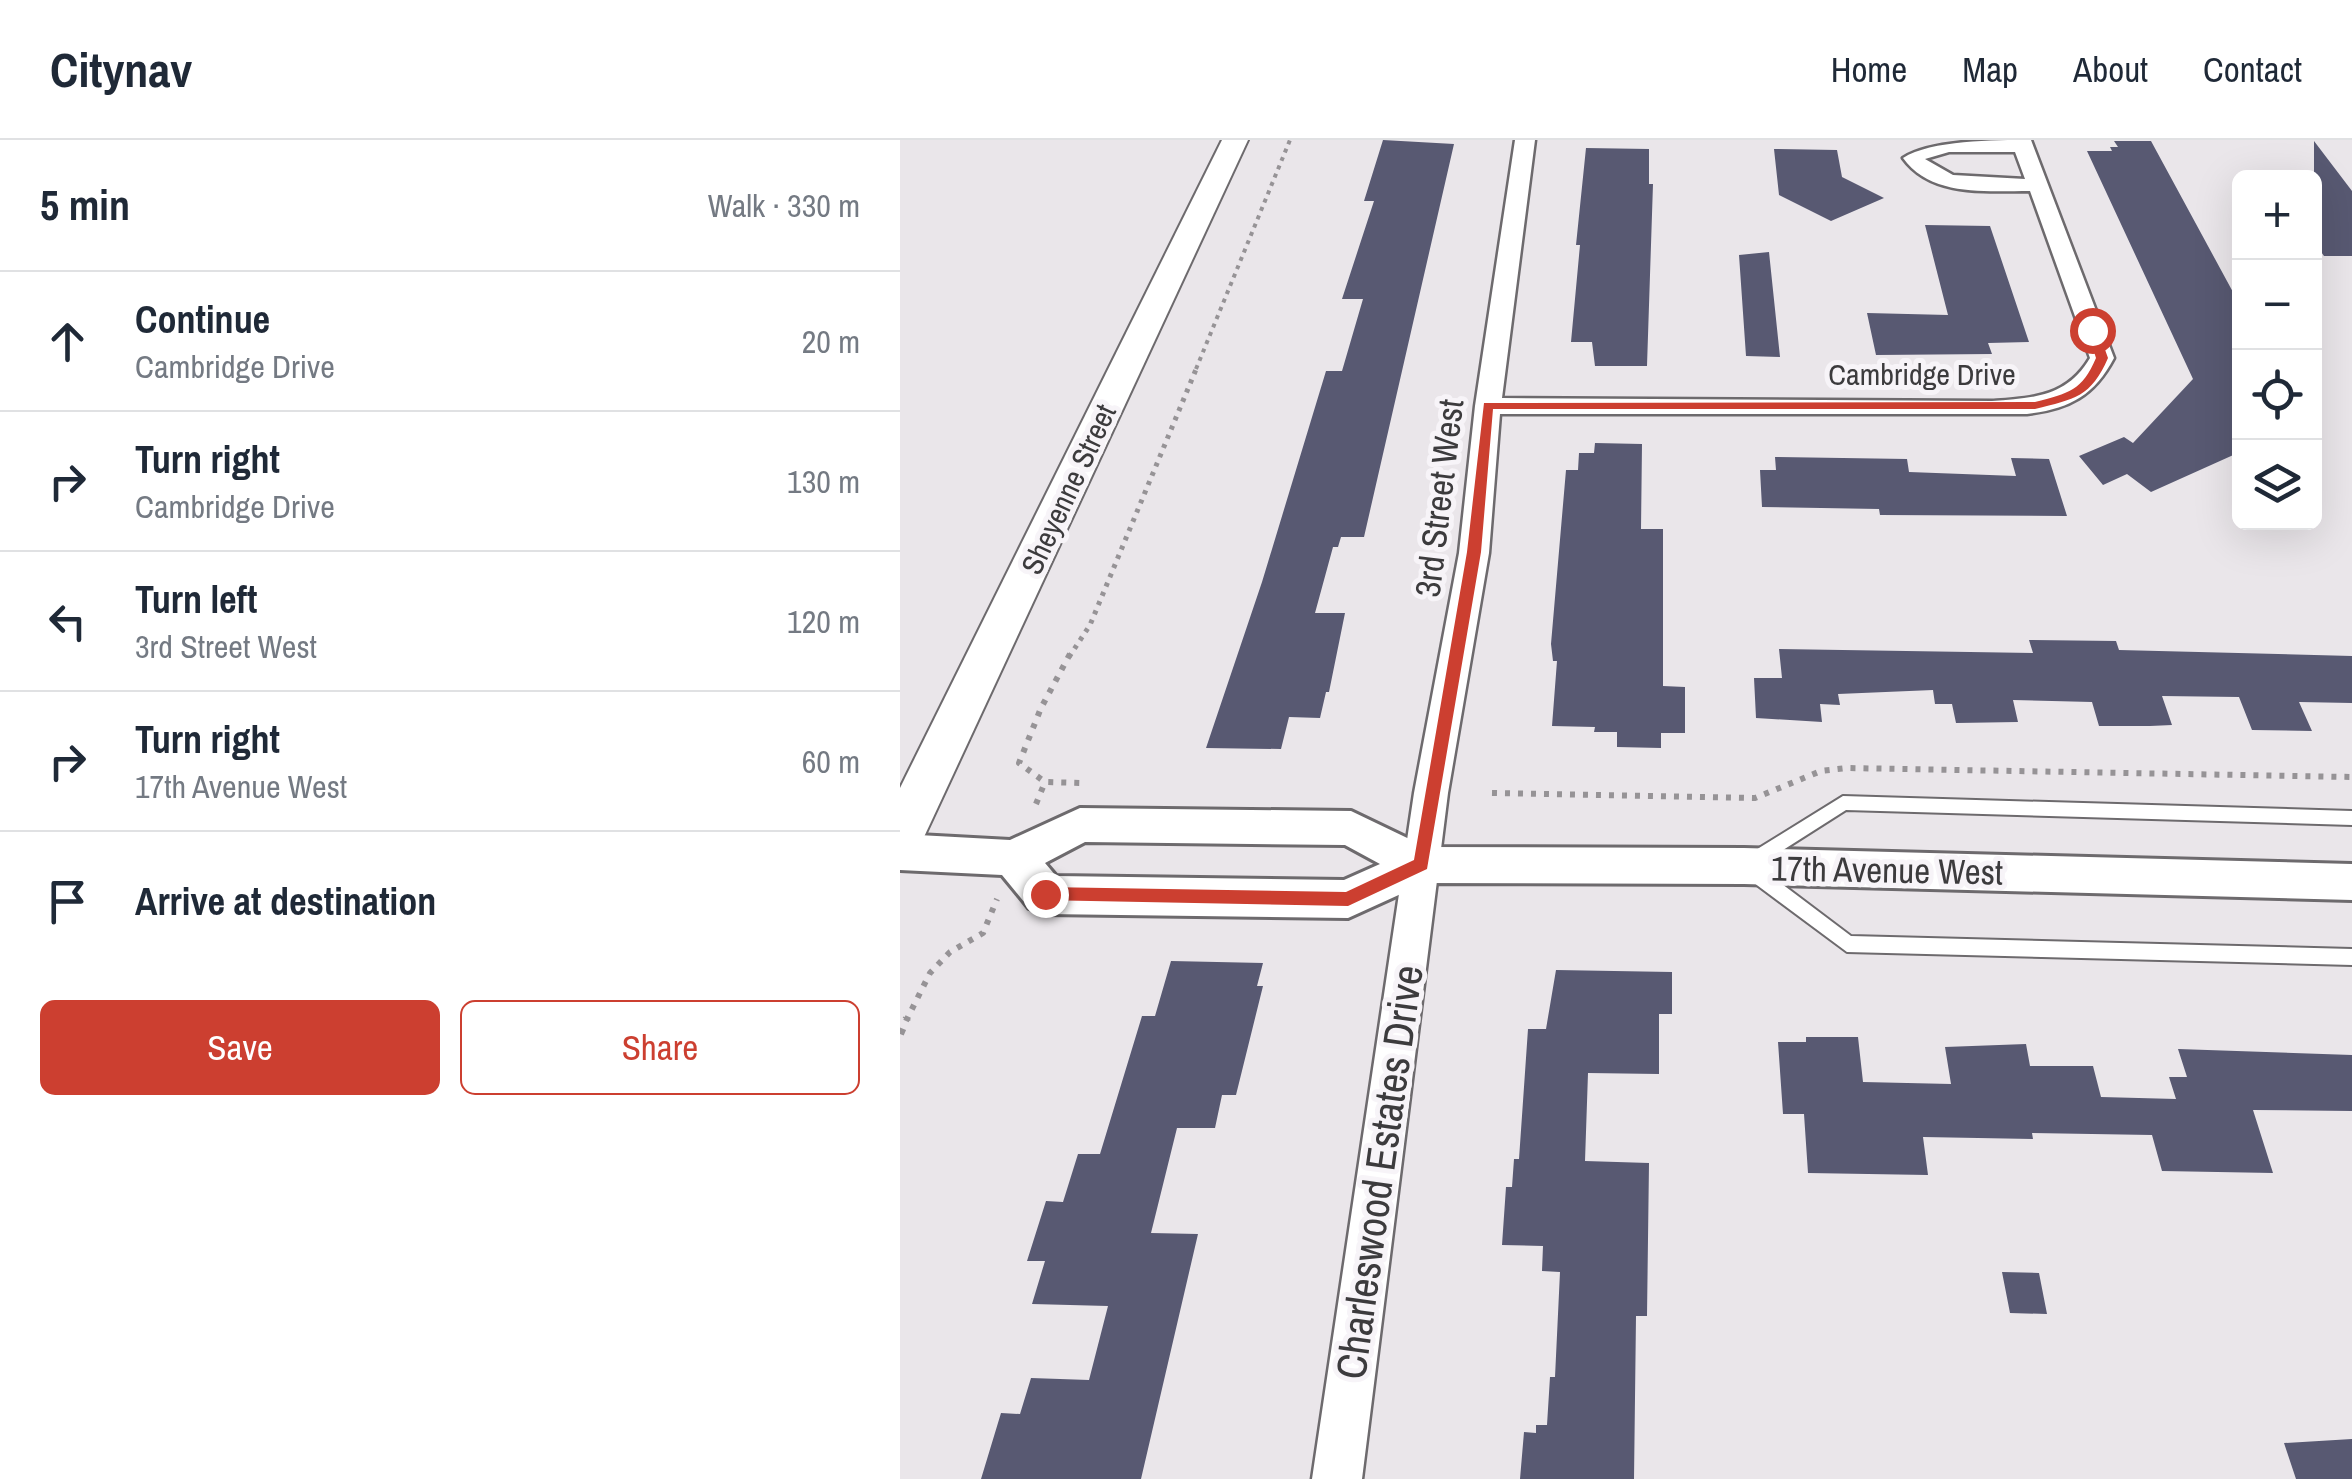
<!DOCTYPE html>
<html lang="en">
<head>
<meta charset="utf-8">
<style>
	body { margin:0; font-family:"Archivo Narrow",sans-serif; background:#f6f6f7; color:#1f2937 }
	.controls { position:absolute; right:30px; top:30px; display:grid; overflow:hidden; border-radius:15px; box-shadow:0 10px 40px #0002 }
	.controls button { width:90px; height:90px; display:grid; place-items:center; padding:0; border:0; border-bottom:2px solid #e0e1e3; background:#fff; color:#1f2937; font:50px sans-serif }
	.stop { position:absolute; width:30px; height:30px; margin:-22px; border:8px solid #cc3f30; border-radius:50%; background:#fff }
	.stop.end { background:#cc3f30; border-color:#fff; box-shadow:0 2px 10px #0008 }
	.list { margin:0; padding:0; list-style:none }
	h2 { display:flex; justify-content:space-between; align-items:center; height:130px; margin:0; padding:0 40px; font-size:42px }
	h2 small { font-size:32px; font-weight:400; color:#747a83 }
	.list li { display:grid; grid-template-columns:65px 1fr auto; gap:30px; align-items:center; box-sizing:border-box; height:140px; padding:0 40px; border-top:2px solid #e0e1e3 }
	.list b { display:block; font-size:38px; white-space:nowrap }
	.list p { margin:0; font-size:32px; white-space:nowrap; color:#747a83 }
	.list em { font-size:32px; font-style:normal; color:#747a83 }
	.actions { display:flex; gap:20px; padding:30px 40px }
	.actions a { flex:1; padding:22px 0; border:2px solid #cc3f30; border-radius:15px; text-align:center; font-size:35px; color:#cc3f30 }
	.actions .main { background:#cc3f30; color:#fff }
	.icon { flex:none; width:55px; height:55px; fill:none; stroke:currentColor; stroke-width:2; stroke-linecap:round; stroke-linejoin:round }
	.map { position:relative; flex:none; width:1452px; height:1339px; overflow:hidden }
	header { display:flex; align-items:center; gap:60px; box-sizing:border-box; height:140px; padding:0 50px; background:#fff; border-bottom:2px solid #e0e1e3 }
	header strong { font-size:48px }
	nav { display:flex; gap:55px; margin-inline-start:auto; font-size:35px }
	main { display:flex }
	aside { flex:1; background:#fff }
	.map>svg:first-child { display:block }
	.building { fill:#585972 }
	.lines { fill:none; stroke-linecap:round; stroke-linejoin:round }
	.service-casing { stroke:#6d6a6d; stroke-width:4 }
	.minor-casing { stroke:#6d6a6d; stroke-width:5 }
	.tertiary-casing { stroke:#6d6a6d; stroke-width:6 }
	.secondary-casing { stroke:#6d6a6d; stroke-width:4 }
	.path-far3 { stroke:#969396; stroke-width:4; stroke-dasharray:4 5; stroke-linecap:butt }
	.path-far2 { stroke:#969396; stroke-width:5; stroke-dasharray:4 6; stroke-linecap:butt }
	.path-far1 { stroke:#969396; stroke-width:6; stroke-dasharray:5 8; stroke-linecap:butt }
	.path { stroke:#969396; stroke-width:8; stroke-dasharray:6 10; stroke-linecap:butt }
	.service { fill:#fff; fill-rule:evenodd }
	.minor { fill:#fff; fill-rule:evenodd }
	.tertiary { fill:#fff; fill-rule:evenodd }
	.secondary { fill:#fff; fill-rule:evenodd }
	.route { fill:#cc3f30 }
	.labels { text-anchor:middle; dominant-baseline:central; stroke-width:10; stroke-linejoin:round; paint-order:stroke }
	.far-street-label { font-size:30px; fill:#3c3b3d; stroke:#f7f4f8 }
	.street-label { font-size:35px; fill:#3c3b3d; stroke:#f7f4f8 }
	.near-street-label { font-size:42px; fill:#3c3b3d; stroke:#f7f4f8 }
</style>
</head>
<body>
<header>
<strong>Citynav</strong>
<nav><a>Home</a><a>Map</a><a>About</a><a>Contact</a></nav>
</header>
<main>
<aside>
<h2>5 min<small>Walk · 330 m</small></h2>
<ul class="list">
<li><svg class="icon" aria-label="ahead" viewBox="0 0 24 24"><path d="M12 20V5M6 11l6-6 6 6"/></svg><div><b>Continue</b><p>Cambridge Drive</p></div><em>20 m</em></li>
<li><svg class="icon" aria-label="right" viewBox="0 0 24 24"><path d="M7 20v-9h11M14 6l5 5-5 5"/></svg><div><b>Turn right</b><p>Cambridge Drive</p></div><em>130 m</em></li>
<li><svg class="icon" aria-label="left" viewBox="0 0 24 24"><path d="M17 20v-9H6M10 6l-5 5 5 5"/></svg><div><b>Turn left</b><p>3rd Street West</p></div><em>120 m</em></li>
<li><svg class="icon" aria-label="right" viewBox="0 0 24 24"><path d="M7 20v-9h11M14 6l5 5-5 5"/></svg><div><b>Turn right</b><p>17th Avenue West</p></div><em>60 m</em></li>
<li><svg class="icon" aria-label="arrive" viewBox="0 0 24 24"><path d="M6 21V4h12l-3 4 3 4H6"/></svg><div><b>Arrive at destination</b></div></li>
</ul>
<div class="actions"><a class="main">Save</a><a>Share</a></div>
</aside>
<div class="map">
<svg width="1452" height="1339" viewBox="0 0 1452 1339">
	<rect width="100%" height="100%" fill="#eae6ea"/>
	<path class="building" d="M483 0 554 4 464 397H441L438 407H433L415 473H445L429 552H426L420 578 389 577 381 609 306 608 362 442 426 231H442L463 159H442L474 61H464Z
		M1214 1H1251L1340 165V312L1251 352 1227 334 1203 345 1179 316 1224 297 1233 303 1293 239 1187 11H1212L1210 7H1218Z
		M1414 1 1452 51V116H1424L1414 102Z
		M686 8 749 9V44H753L747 226H695L692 202H671L680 105H676Z
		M874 9 937 10 942 37 984 58 931 81 879 55Z
		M1025 85 1090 86 1129 202 1088 203 1092 214 976 215 967 173 1048 175Z
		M869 112 880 217 846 216 839 115Z
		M695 303 742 304 741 389H763V546L785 547V593H761V608L717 607V592H694L695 587 652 586 657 521H653L651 504 666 330H678L679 313H694Z
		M875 317 1007 319 1009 332 1116 336 1111 318 1149 319 1167 376 980 375 979 369 862 367 860 330H876Z
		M1129 500 1216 501 1219 510 1452 516V563L1399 562 1412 591 1352 590 1339 557 1262 556 1272 585 1250 586H1199L1192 562 1113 560 1118 582 1056 583 1052 564H1035L1033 550 938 554 940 565 920 564 922 582 856 578 854 538H882L879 509 1133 513Z
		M271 821 363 823 357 846H363L336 955H322L315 988H277L251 1093 298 1094 241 1339H81L101 1273 120 1274 131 1238 189 1240 208 1166 132 1164 145 1121H127L146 1061 163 1062 178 1014H200L242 876H255Z
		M656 830 772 832V874H759V934L688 933 685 1021 749 1023 747 1176H736L734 1339H620L624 1292 636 1293V1285H647L650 1237H655L660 1132 642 1131 643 1106 602 1105 606 1047H612L614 1019H619L628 889H646Z
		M906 897H958L963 942 1051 944 1045 907 1126 904 1130 926H1193L1201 957 1276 959 1269 937H1287L1278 909 1452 915V971L1353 970 1373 1033 1262 1031 1252 995 1132 993 1133 999 1023 997 1028 1035 908 1033 904 974H883L878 902H906Z
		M1102 1132 1139 1133 1147 1174 1110 1173Z
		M1452 1299V1339H1396L1384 1303Z"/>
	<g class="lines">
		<defs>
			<path id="service" d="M943 656 1452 671V685L946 670 858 726 951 796 1452 809V825L947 812 838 731 835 726 838 721Z"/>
			<path id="minor" d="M615 0H635L602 258 1092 261C1133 258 1167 257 1190 218L1130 51C1086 51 1031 57 1003 18 1031 0 1094 0 1131 0L1214 218C1194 256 1169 269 1127 274H600L589 413 548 653 462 1339H412L514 653 559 413 575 266ZM1049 12H1115L1125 39 1053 35 1025 19Z"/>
			<path id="tertiary" d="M180 668 451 671 526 707 844 708 1452 724V760L844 744 525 743 448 778 145 774 129 768 102 735 0 730V694L110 700ZM185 702 445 705 480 724 444 740 156 736 145 723Z"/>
			<path id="secondary" d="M322 0H348L24 697 17 711 0 716V648Z"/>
		</defs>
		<use href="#service" class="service-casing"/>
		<use href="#minor" class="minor-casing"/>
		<use href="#tertiary" class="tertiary-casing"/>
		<use href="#secondary" class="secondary-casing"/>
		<path class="path-far3" d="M296 229 390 0"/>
		<path class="path-far2" d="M169 517 190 485 297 227"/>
		<path class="path-far1" d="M170 514 141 568 119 623 145 642 181 643
			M592 653 855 658 921 631 947 628 1452 637
			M136 664 145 642
			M6 881 30 833 50 812 83 793 97 759"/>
		<path class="path" d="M0 894 7 878"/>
		<use href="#service" class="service"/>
		<use href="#minor" class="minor"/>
		<use href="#tertiary" class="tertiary"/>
		<use href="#secondary" class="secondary"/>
	</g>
	<path class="route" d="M1192 187 1198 190 1208 218C1191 257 1175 259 1135 269H593L581 412 527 729 448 766 139 760V749L145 747 446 752 514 720 567 412 584 263 1135 262C1169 253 1182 251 1196 218L1187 190Z"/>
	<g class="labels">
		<g class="far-street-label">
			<text x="1022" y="234">Cambridge Drive</text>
			<text transform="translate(168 349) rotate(-65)">Sheyenne Street</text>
		</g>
		<g class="street-label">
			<text transform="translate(539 358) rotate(-83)">3rd Street West</text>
			<text transform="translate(987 730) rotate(1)">17th Avenue West</text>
		</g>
		<g class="near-street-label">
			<text transform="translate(479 1032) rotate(-82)">Charleswood Estates Drive</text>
		</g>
	</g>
</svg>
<div class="controls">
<button>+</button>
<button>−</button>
<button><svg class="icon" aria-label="locate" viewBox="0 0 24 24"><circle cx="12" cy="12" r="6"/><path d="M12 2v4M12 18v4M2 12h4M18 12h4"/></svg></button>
<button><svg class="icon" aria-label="layers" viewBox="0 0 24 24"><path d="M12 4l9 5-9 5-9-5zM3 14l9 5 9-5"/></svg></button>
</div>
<div class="stop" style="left:1192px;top:190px"></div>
<div class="stop end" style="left:145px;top:754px"></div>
</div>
</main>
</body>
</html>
